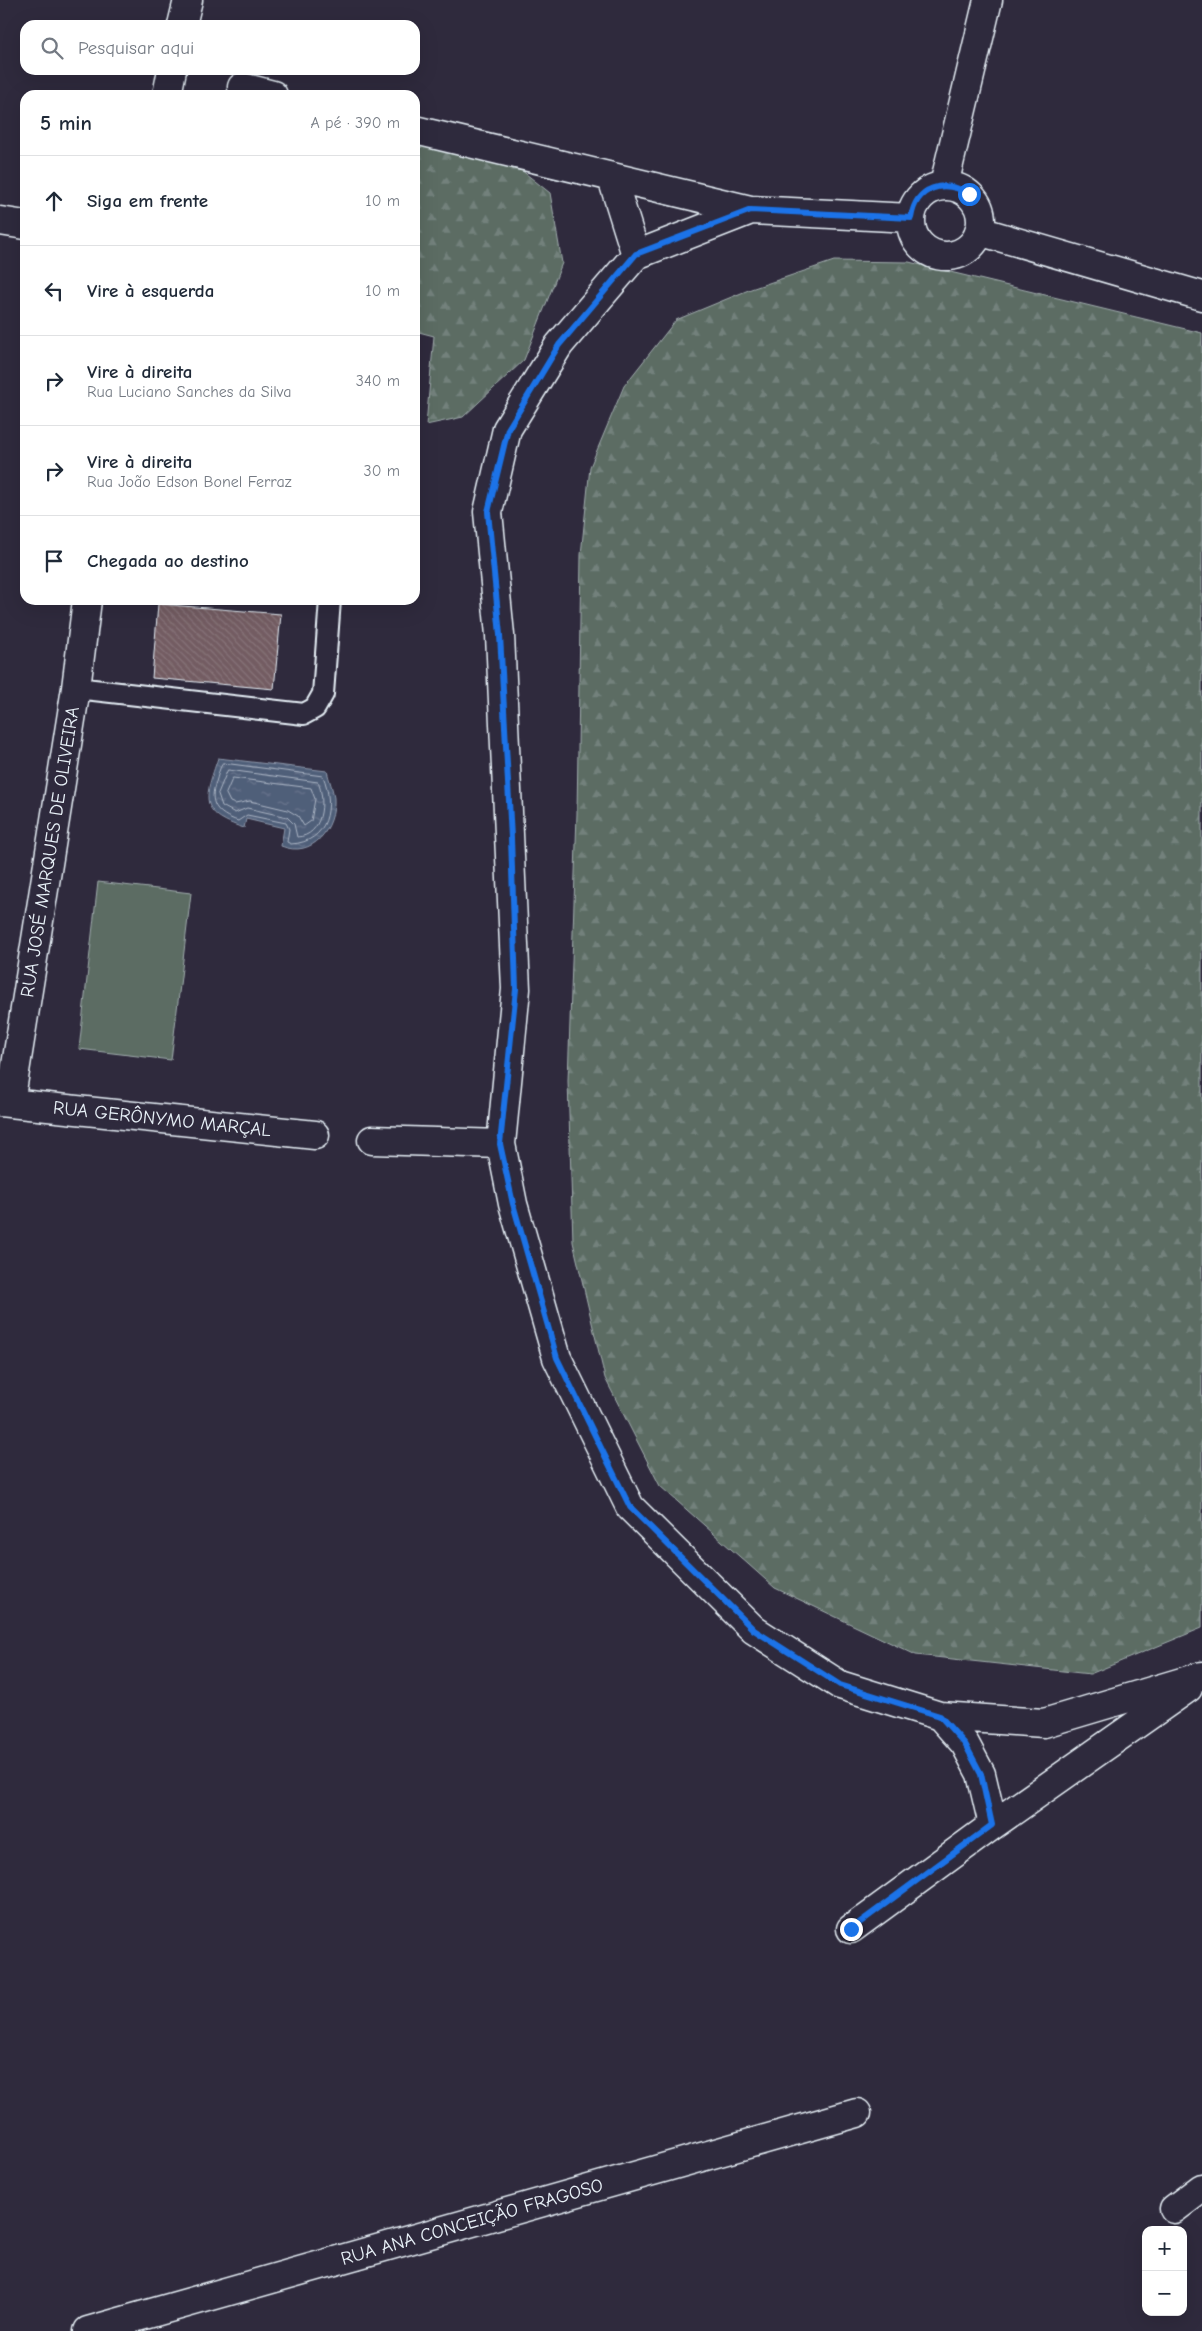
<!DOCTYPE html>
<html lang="pt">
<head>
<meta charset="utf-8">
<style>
	body { margin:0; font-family:"Comic Neue",sans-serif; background:#f2f2f3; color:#1f2937 }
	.controls { position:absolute; right:15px; bottom:15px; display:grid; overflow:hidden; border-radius:10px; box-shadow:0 5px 20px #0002 }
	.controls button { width:45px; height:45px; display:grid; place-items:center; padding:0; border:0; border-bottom:1px solid #e0e1e3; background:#fff; color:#1f2937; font:25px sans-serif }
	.stop { position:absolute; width:15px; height:15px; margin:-11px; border:4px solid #1a73e8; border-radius:50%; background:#fff }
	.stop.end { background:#1a73e8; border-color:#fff; box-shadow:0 1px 5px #0008 }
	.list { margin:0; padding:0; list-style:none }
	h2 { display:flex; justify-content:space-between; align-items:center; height:65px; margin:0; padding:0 20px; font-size:21px }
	h2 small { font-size:16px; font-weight:400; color:#747a83 }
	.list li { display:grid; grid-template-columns:32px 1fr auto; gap:15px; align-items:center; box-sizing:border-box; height:90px; padding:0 20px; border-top:1px solid #e0e1e3 }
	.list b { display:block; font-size:19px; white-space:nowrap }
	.list p { margin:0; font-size:16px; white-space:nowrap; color:#747a83 }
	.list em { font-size:16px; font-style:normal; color:#747a83 }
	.icon { flex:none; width:28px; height:28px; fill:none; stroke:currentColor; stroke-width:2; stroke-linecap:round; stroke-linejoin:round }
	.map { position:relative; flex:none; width:1202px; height:2331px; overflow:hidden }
	.search { position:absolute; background:#fff; box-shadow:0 5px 20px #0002; left:20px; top:20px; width:400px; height:55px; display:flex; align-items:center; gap:12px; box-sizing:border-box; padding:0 18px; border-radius:15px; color:#747a83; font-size:19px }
	.panel { position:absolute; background:#fff; box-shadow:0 5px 20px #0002; left:20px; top:90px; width:400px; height:515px; border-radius:15px }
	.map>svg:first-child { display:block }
	.forest { fill:url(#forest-firs); stroke:#a2aeae }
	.garden { fill:#5b6c64; stroke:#a2aeae }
	.water { fill:url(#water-ripples); stroke:#8d99ac }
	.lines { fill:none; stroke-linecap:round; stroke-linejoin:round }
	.shore { stroke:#abb6c5; stroke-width:1 }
	.building { fill:url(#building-back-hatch); stroke:#e8f1f8 }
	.service-casing { stroke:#e8f1f8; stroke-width:24 }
	.minor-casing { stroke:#e8f1f8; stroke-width:31 }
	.service { stroke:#2f2a3d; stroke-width:20 }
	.minor { stroke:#2f2a3d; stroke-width:28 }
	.route { stroke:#1a73e8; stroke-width:6 }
	.labels { text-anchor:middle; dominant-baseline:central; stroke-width:4.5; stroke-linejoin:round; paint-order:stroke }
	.street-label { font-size:19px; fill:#e8f1f8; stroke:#2f2a3d }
</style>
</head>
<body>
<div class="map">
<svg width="1202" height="2331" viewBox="0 0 1202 2331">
	<defs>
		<pattern id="forest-firs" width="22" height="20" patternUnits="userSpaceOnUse" patternTransform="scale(1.25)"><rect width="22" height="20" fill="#5b6c64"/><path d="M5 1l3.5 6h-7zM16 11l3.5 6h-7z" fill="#73817b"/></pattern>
		<pattern id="water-ripples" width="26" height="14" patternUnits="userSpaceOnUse" patternTransform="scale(1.25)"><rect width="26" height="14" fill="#505e79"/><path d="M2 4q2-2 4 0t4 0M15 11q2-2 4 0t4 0" fill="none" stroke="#69768d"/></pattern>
		<pattern id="building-back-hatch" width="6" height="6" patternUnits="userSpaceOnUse" patternTransform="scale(1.25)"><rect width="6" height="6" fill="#735c62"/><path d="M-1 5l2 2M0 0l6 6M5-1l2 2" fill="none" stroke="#877479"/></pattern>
	</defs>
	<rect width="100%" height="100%" fill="#2f2a3d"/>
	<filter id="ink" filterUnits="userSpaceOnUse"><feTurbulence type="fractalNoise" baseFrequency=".02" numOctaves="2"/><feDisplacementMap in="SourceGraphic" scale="10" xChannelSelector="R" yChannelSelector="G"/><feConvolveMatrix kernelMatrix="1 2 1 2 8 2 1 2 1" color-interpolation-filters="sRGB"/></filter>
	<g filter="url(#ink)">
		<path class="forest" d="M415 133 496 150 550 193 562 263 524 360 463 417 426 425 434 336 415 331Z
			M834 261 909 262 1202 333V1628L1090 1674 916 1655 775 1588 660 1486 605 1378 573 1242 568 1081 577 814 581 555 590 467 624 386 676 320 751 289Z"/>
		<path class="garden" d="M98 882 191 893 171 1060 79 1049Z"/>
		<path class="water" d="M218 758 327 771C329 780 333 789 334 798 336 828 313 859 281 846L284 828 246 819 244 828C197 813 205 797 218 758Z"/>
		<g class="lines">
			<path class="shore" d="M223 763 323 776C335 806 329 842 291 844L287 842 289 829 286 823 247 815 238 821C217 814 208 803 216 782 218 776 219 768 223 763Z
				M228 770 318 782C326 801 323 836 297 837L294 824 287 817 247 808 235 813 222 806 218 794Z
				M233 778 311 788 315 799 311 821 304 826 298 816 288 810 250 801 235 804 230 802 226 794Z"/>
		</g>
		<path class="building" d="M158 604 281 614 274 689 152 678Z"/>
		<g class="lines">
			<defs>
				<path id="service" d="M76 688 304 714 315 708 323 694 330 600"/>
				<path id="minor" d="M182 25 188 0
					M242 87 273 95
					M167 95 172 70
					M415 130 751 210
					M612 178 636 255
					M944 185 988 0
					M911 221a35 35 0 1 1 70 0a35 35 0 1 1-70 0Z
					M911 218 751 210 636 255 559 345 507 429 488 512 500 635 516 989 501 1144 513 1204 557 1358 630 1507 754 1630 840 1685 940 1716 1044 1723 1202 1676
					M0 221 25 225
					M979 231 1202 296
					M0 1102 315 1135
					M10 1103 76 688 87 600
					M372 1140 501 1144
					M940 1716 965 1744 981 1774 993 1825
					M851 1929 993 1825 1188 1688
					M1174 2209 1202 2188
					M88 2331 857 2113"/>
			</defs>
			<use href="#service" class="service-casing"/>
			<use href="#minor" class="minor-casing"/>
			<use href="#service" class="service"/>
			<use href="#minor" class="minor"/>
		</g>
	</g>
	<g class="lines" filter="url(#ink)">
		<path class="route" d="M851 1929 992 1825 981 1774 965 1744 940 1716 840 1685 754 1630 630 1507 557 1358 513 1204 500 1144 516 989 511 838 500 635 488 512 508 429 559 345 636 254 751 210 911 218C916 186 944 179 969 194"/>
	</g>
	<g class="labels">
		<g class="street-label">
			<text transform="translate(50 852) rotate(-81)">RUA JOSÉ MARQUES DE OLIVEIRA</text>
			<text transform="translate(162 1119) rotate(6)">RUA GERÔNYMO MARÇAL</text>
			<text transform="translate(472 2222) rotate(-16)">RUA ANA CONCEIÇÃO FRAGOSO</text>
		</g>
	</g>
</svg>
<div class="controls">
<button>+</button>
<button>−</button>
</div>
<div class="stop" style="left:969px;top:194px"></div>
<div class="stop end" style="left:851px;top:1929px"></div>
<div class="search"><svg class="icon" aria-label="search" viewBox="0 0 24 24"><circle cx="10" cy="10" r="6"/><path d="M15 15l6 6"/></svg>Pesquisar aqui</div>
<section class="panel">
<h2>5 min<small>A pé · 390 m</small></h2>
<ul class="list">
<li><svg class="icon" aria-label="ahead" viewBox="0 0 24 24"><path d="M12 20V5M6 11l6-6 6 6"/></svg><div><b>Siga em frente</b></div><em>10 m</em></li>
<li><svg class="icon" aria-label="left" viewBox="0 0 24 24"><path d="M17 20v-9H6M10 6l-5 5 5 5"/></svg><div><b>Vire à esquerda</b></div><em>10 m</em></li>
<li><svg class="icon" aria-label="right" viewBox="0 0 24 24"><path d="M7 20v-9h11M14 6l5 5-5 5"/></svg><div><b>Vire à direita</b><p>Rua Luciano Sanches da Silva</p></div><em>340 m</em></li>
<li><svg class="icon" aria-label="right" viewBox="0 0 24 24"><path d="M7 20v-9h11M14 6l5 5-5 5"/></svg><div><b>Vire à direita</b><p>Rua João Edson Bonel Ferraz</p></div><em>30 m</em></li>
<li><svg class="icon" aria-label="arrive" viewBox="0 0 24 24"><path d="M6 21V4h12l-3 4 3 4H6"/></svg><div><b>Chegada ao destino</b></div></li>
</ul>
</section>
</div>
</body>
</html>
